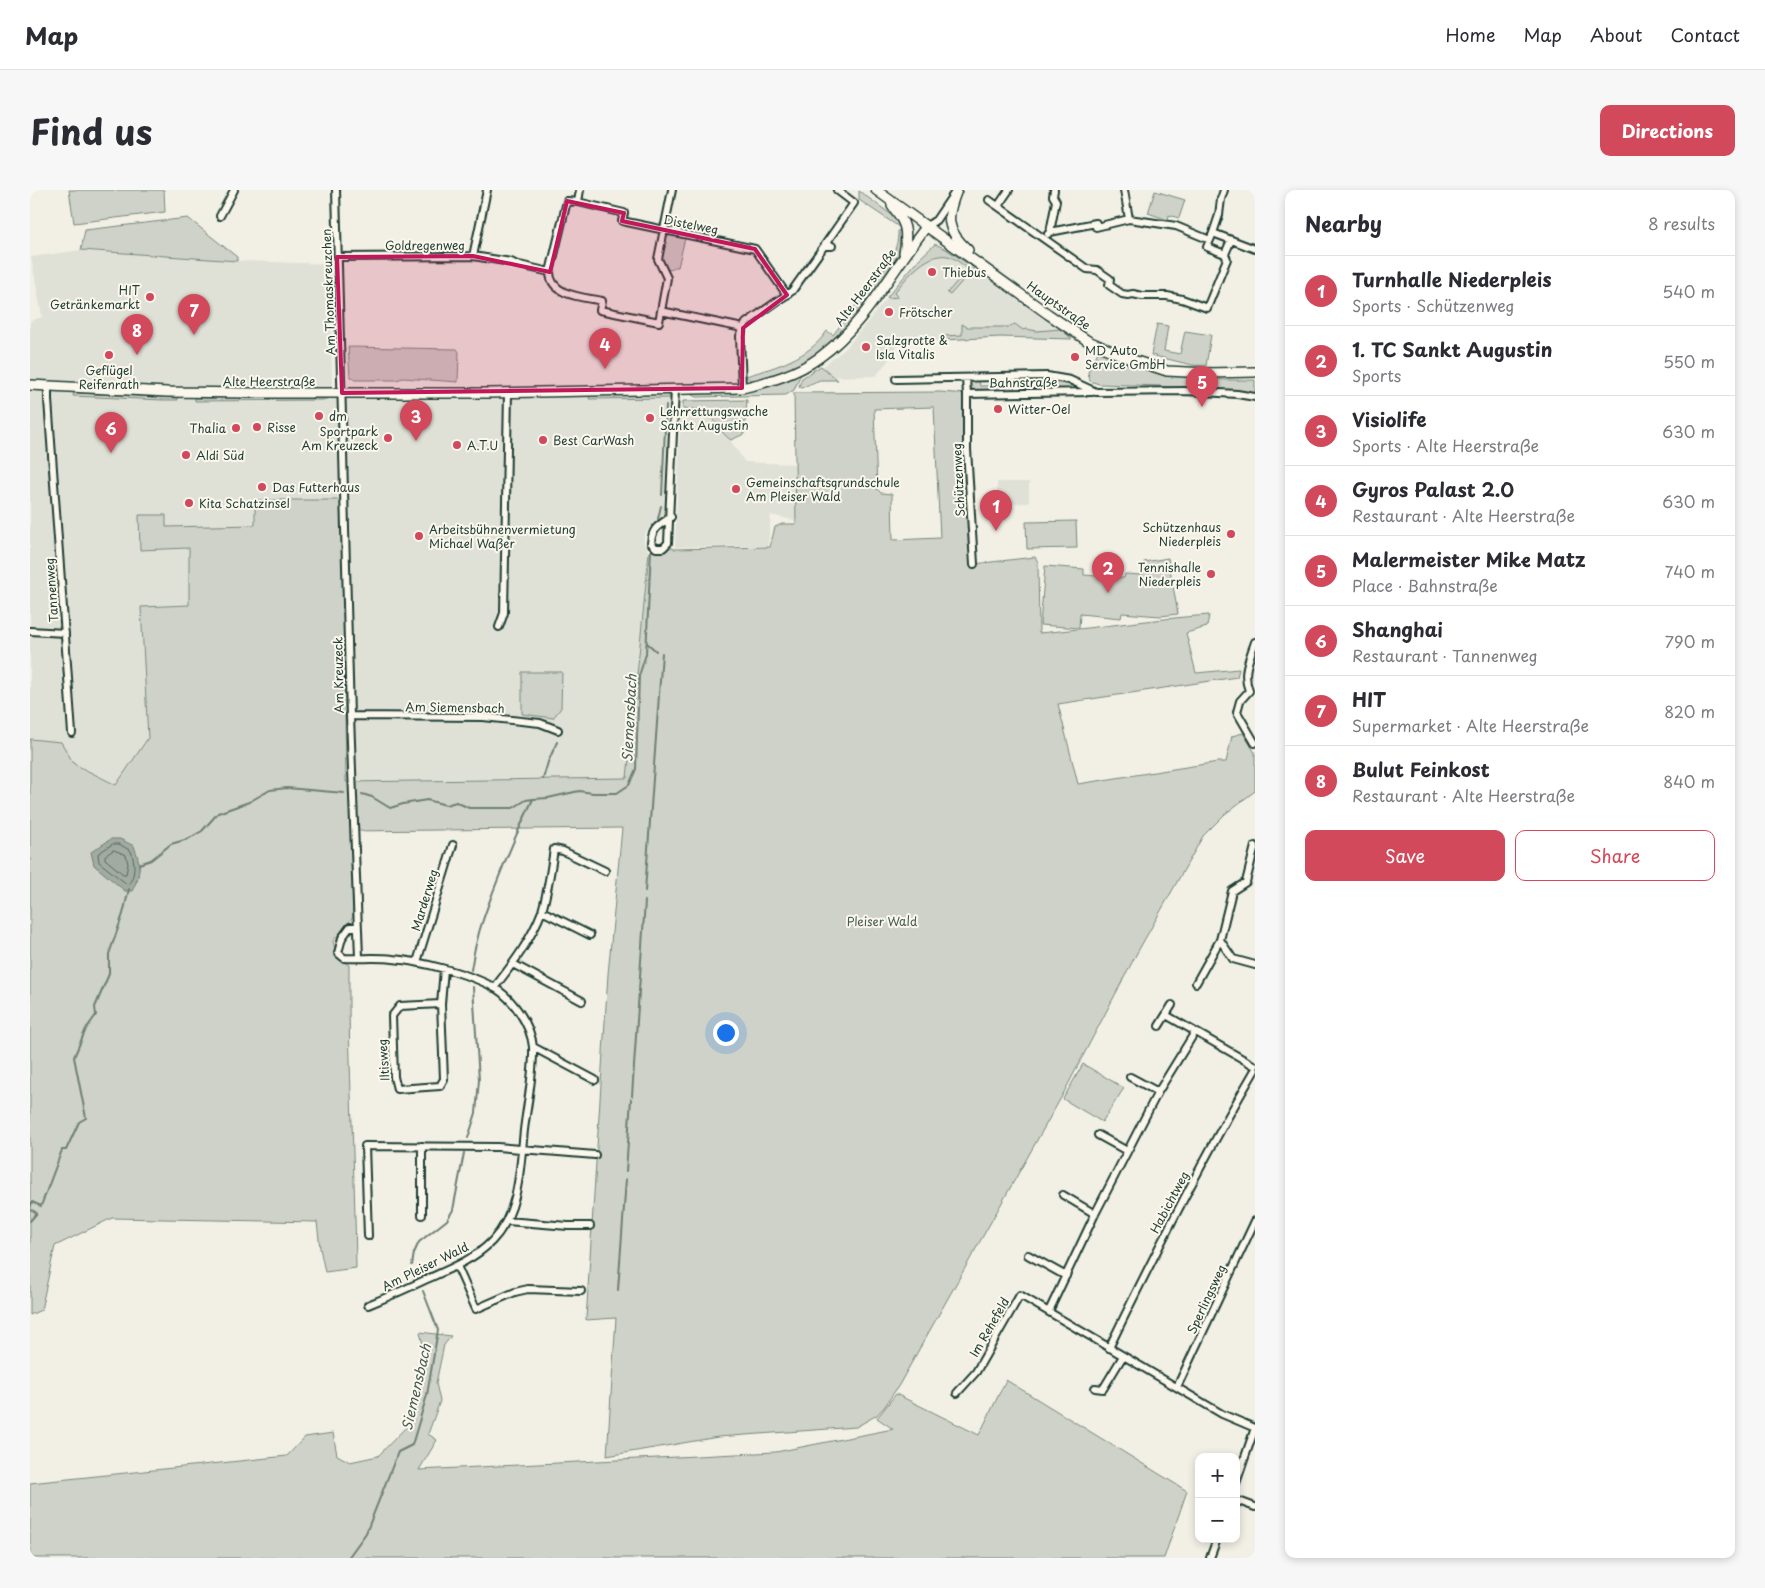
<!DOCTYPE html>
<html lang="en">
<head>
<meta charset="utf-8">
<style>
	body { margin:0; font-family:"Playpen Sans",sans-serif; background:#f7f7f7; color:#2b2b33 }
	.controls { position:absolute; right:15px; bottom:15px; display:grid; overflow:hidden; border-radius:10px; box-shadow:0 2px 8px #0003 }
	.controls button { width:45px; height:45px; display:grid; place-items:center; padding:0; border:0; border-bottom:1px solid #e1e1e2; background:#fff; color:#2b2b33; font:25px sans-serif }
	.you { position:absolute; left:695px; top:842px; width:18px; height:18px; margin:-12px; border:4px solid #fff; border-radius:50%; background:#1a73e8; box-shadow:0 0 0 8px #1a73e833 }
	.badge { display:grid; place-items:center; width:32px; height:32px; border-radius:50%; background:#d1495b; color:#fff; font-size:16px; font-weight:700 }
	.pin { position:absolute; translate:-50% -41px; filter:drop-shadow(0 1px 2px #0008) }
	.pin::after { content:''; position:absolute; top:26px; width:18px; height:15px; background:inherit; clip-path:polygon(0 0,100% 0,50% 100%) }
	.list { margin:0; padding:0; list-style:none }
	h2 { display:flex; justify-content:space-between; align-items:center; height:65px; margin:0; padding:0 20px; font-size:21px }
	h2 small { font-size:16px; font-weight:400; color:#7c7c81 }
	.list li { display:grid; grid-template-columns:32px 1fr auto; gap:15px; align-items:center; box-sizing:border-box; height:70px; padding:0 20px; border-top:1px solid #e1e1e2 }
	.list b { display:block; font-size:19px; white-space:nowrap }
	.list p { margin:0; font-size:16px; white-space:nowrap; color:#7c7c81 }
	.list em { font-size:16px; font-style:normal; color:#7c7c81 }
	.actions { display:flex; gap:10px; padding:15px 20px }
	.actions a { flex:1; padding:11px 0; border:1px solid #d1495b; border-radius:10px; text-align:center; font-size:18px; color:#d1495b }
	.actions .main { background:#d1495b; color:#fff }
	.map { position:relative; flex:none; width:1225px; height:1368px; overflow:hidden; border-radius:10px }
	header { display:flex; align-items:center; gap:30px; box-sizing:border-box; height:70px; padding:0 25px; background:#fff; border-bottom:1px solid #e1e1e2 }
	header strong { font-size:24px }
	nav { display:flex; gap:28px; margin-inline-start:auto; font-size:18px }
	.intro { display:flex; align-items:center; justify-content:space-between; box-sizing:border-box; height:120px; padding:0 30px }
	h1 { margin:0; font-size:35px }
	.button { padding:12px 22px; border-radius:10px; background:#d1495b; color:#fff; font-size:18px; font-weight:700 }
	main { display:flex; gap:30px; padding:0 30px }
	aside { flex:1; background:#fff; border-radius:10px; box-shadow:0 2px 8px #0003 }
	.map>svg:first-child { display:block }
	.built { fill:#e0e1d6 }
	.green { fill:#cfd2c8; stroke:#77887e; fill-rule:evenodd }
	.water { fill:#a2aba1; stroke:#6e7f75 }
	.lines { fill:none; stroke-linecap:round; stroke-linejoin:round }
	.shore { stroke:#536960; stroke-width:1 }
	.stream { stroke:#6e7f75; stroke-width:2 }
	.street-casing { stroke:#1f3d34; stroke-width:10 }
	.secondary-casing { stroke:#1f3d34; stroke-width:12 }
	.street { stroke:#fbf7ec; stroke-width:6 }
	.secondary { stroke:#fbf7ec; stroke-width:9 }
	.marked { fill:#c2185b; fill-opacity:0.2; stroke:#c2185b; stroke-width:4; stroke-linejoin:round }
	.poi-dot { fill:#d1495b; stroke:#fbf7ec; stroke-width:2 }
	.labels { text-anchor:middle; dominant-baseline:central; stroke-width:4; stroke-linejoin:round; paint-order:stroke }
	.street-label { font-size:12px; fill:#1f3d34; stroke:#fbf7ec }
	.poi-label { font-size:12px; fill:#1f3d34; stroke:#fbf7ec; text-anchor:start }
	.park-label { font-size:12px; fill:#425b52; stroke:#fbf7ec }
	.water-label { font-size:14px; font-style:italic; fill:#465e55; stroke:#fbf7ec }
</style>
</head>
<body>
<header>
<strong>Map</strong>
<nav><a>Home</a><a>Map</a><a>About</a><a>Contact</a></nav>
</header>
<div class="intro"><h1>Find us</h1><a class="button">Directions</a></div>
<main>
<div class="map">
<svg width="1225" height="1368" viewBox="0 0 1225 1368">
	<rect width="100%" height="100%" fill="#f2f0e5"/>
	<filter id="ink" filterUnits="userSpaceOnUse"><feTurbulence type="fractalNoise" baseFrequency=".02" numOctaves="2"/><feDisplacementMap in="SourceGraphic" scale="10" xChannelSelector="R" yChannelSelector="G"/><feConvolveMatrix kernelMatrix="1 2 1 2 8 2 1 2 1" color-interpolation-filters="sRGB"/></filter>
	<g filter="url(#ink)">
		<path class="built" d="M51 60 212 71 301 74 302 201 645 199 641 327 619 338 614 346V352L619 362 597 588 315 592 312 310H225L226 335 181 336 110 360 159 358V415L111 417 118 548 86 595 44 574 31 552 0 549V131L12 127 1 67Z
			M917 60 1004 121 1048 149 971 148 867 152 864 163 846 186 803 187 790 179 816 158 889 69Z
			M651 211 675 213 715 272 765 274 766 331 741 325 738 356 645 357Z
			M967 292H999V313L967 314Z"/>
		<path class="green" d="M39 0H134L135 22 44 33Z
			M829 1 866 28 872 39 829 10Z
			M1125 1 1155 10 1149 28 1139 25 1138 30 1118 23Z
			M158 28 207 67V71L51 60 55 40Z
			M868 40 871 42C872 46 873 50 872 54 871 62 864 71 860 78 840 110 817 142 785 165 771 175 753 182 736 187 729 189 720 193 716 186 746 177 779 168 797 141L803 145 828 112 836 97 840 99C853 81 869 64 868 40Z
			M643 44 655 48 648 77H644L640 80 635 79 631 68 635 48Z
			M905 54 916 59 944 78 920 105 917 103 938 79C933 75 927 70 921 67 899 59 876 88 864 103L868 107 859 108 857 107 889 69Z
			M932 134 937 137H978L985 134 993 140 996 139 1007 141 1031 139 1042 149 970 147 914 150V146L932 145Z
			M1127 134 1138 136 1134 161 1150 164 1155 141 1181 145 1176 176 1162 175 1121 165Z
			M318 157 427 159 429 162 428 192 373 188 366 190H325L320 187Z
			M1069 160C1117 187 1171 191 1225 190V203L1209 201 1134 197 1131 196 1069 194 1060 191 1058 182Z
			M787 175 770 186 764 200 756 205 666 207 662 205 661 203H663C688 203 713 204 737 196 754 191 770 181 787 175Z
			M791 176 808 190H790L771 198 769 196 772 188Z
			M983 189H1020L1039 192 1041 197 1036 200H1023L1019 194 987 195 981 201 945 202 940 196V193L945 190H949L950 196 979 195Z
			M631 202 637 204 641 208 559 209 560 206 629 204Z
			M910 202 937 204 944 374 1005 367 1008 372 1009 443C1066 438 1122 429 1179 425L1177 437 1156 443 1166 483 1209 479 1207 487 1028 514 1048 594 1188 572H1196L1202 546 1213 543 1225 563V601L1195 624 1173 646 1107 763 1032 906 869 1195 855 1216 847 1225 826 1237 688 1247 577 1266 586 1128 556 1130 578 784 592 638 321 641 323 727 303 751 307 768 319 775C318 876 325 977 326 1078L295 1082 290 1058 287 1032 82 1028 25 1056 11 1120 0 1125V549L31 552 44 574 86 595 118 548 111 417 159 415V358L110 360 109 325H136V337L225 335V310H312L316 592 597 588 619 362 638 355 644 359 740 357 745 337 752 334H766L764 203H765ZM904 217 910 348 863 350 862 304 851 303 847 299 844 219ZM110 672 107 692 77 685 64 675Z
			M44 203 148 208V210H133L43 206Z
			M165 208H295L297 210 165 211Z
			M717 210 714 244 701 250C688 242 682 220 665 219 661 219 657 220 653 219V211Z
			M1046 331 1047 358 997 359 996 332Z
			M1138 368 1148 424 1130 426 1092 423 1091 428 1050 424 1049 438 1010 435 1015 376 1054 379V385L1094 388 1095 384 1112 385 1114 372Z
			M492 482H532L531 518 523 528 492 524Z
			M1053 874 1094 898 1072 932 1033 909Z
			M390 1142 421 1146 414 1155 406 1193 410 1211 398 1244 407 1250 389 1280 746 1262 863 1239 847 1228 866 1204 949 1245 976 1190 1157 1301 1134 1368H0V1293L257 1266 275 1247 303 1243 307 1265 320 1272 348 1266 380 1233 393 1155Z"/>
		<path class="water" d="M81 649H90L104 656C111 675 111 683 102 701H95L64 675 61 662Z"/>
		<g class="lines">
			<path class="shore" d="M83 654H89L101 661C105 673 106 685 98 695L69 672 68 664Z
				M84 660 96 665 98 674 96 684H93L75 669V666Z"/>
			<path class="stream" d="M632 305 636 216
				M628 329 631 316
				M617 453 626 461
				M513 589 518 572 527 552
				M332 604 342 607 360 618 373 614 397 610 416 615 426 612 439 618H483L496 610 503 609
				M109 674 121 670 141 654 158 649 172 641 188 623 219 612 240 600 257 598 314 603
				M615 701 632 463
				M441 780C445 750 453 729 463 702 475 670 488 640 503 609L518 608 549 601 563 603H587L599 595 606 579 609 486 616 464 621 359
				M602 906 615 711
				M438 948 446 923 449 890 443 797
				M596 981 601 909
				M0 1031 7 1023 0 1019 2 1012 11 1016 32 960H36L49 932 56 928 44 867 56 839 66 825 65 817 79 784V764L93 724 99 699
				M382 1075 384 1063 389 1052 417 1030 423 1020 434 963
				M588 1100 596 989
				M318 1368 336 1343 368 1262 382 1255 397 1205 408 1140 393 1101"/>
			<defs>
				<path id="street" d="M306 0 320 526 329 767
					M550 0 548 12 537 11 520 82C520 106 554 107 572 111L570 120 629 132 631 121 713 138
					M1094 0 1099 29 1146 36 1180 50 1183 43 1225 59
					M959 10 1057 79 1067 80 1080 89 1079 95 1092 104 1098 105 1103 104 1112 106H1137L1152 109 1177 118 1197 69 1195 64 1201 50
					M548 12 594 23 592 31 725 59 757 105
					M968 16 979 0
					M190 26 204 0
					M897 36 906 30 923 5
					M1020 42 1066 33V37L1099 29
					M1183 43 1189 25 1191 9 1194 0
					M1018 44 1020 42 1026 11 1023 6 1024 0
					M1180 50 1177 57 1195 64
					M794 56 824 13 807 0
					M443 66 457 0
					M307 67 443 66 481 72 485 74 520 82
					M631 121 637 88 628 69 642 0
					M936 188 937 204 1062 202
					M866 189 1017 186 1040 190 1066 202 1155 201 1207 204 1225 207
					M18 196V210L42 543
					M712 198 710 146 716 133 762 101 794 56H802
					M937 204V259L944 374
					M641 327C629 335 622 338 621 353L626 358H633L638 353 645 199
					M469 437 474 423 478 203
					M0 441 35 443
					M1219 501 1210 511 1207 522 1225 553
					M1219 501C1212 483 1219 470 1225 452
					M320 526 453 527 510 533 528 540
					M512 721 560 745
					M327 737H320L312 748 308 763 314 768C330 769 346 767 363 769 390 771 441 784 465 798 483 809 501 835 503 857 504 882 497 915 494 940 490 977 490 1022 462 1051 445 1069 420 1079 397 1089 378 1098 358 1107 338 1115
					M1190 750 1203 769 1225 775
					M387 772 423 655
					M483 774 552 811
					M1166 793 1190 750 1202 701 1216 692 1225 656
					M464 798C483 774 501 750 512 721 518 701 521 680 524 659L533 661 575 681
					M411 814 370 816 362 826 364 887 367 899 410 896 414 889 411 814 414 779
					M1136 825 1225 876
					M1129 836 1142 815
					M503 857 565 890
					M1100 887 1128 902
					M1068 945 1097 961
					M1033 1005 1065 1024
					M392 1025V956
					M477 1031 538 1036H560
					M338 1046 335 956 467 957 565 965
					M998 1065 1036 1086
					M427 1076 446 1119 485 1102 498 1099 551 1101
					M1019 1121 1065 1024 1128 902 1165 842
					M1079 1158C1125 1063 1172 970 1225 880
					M1147 1197 1225 1031
					M1065 1198 1073 1199 1093 1166
					M927 1203 946 1182 990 1105 1192 1224 1225 1238
					M1206 1293 1225 1238
					M1206 1310 1225 1317
					M1180 1368 1187 1349"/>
				<path id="secondary" d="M846 0 1018 124 1058 151 1103 170 1137 181 1177 183 1225 182
					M927 0C916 27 915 39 938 60
					M862 16C876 32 878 41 874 63
					M0 195 137 202 222 203H459L712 198C739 192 767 184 790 167 836 134 862 79 897 36"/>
			</defs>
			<use href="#street" class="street-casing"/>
			<use href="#secondary" class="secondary-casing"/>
			<use href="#street" class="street"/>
			<use href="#secondary" class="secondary"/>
		</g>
	</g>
	<path class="marked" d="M537 11 594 23 592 31 725 59 757 105 713 138 712 198 312 203 307 67 443 66 520 82Z"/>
	<g class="poi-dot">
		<circle cx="902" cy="82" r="5"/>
		<circle cx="120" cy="107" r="5"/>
		<circle cx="859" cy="122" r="5"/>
		<circle cx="836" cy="157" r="5"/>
		<circle cx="79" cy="165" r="5"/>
		<circle cx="1045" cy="167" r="5"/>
		<circle cx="968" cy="219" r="5"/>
		<circle cx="289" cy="226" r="5"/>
		<circle cx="620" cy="228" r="5"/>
		<circle cx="227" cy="237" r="5"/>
		<circle cx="206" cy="238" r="5"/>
		<circle cx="358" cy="248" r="5"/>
		<circle cx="513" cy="250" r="5"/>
		<circle cx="427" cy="255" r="5"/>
		<circle cx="156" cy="265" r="5"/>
		<circle cx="232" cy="297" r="5"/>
		<circle cx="706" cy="299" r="5"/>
		<circle cx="159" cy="313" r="5"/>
		<circle cx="1201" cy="344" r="5"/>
		<circle cx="389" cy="346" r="5"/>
		<circle cx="1181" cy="384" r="5"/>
	</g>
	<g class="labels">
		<g class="street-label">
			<text transform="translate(661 34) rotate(11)">Distelweg</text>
			<text x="395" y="55">Goldregenweg</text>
			<text transform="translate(835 97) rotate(-53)">Alte Heerstraße</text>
			<text transform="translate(298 102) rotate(-92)">Am Thomaskreuzchen</text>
			<text transform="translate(1029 115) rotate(35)">Hauptstraße</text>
			<text x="239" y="191">Alte Heerstraße</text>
			<text transform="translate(993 192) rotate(-1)">Bahnstraße</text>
			<text transform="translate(928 290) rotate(-93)">Schützenweg</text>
			<text transform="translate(21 400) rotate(-94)">Tannenweg</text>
			<text transform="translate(308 485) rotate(-91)">Am Kreuzeck</text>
			<text transform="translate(425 517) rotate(1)">Am Siemensbach</text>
			<text transform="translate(394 710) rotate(-73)">Marderweg</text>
			<text transform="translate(353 870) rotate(-94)">Iltisweg</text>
			<text transform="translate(1139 1012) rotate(-62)">Habichtweg</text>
			<text transform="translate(395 1076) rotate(-26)">Am Pleiser Wald</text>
			<text transform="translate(1176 1109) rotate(-65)">Sperlingsweg</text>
			<text transform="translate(959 1137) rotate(-60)">Im Rehefeld</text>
		</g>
		<g class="poi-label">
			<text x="912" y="82">Thiebus</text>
			<text x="110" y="100" text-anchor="end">HIT<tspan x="110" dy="14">Getränkemarkt</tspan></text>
			<text x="869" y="122">Frötscher</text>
			<text x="846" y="150">Salzgrotte &amp;<tspan x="846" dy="14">Isla Vitalis</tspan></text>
			<text x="1055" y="160">MD Auto<tspan x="1055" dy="14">Service GmbH</tspan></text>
			<text x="79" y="180" text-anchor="middle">Geflügel<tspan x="79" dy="14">Reifenrath</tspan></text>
			<text x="978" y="219">Witter-Oel</text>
			<text x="630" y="221">Lehrrettungswache<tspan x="630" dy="14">Sankt Augustin</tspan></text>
			<text x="299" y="226">dm</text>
			<text x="237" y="237">Risse</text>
			<text x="196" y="238" text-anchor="end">Thalia</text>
			<text x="348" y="241" text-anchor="end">Sportpark<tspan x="348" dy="14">Am Kreuzeck</tspan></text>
			<text x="523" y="250">Best CarWash</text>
			<text x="437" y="255">A.T.U</text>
			<text x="166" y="265">Aldi Süd</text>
			<text x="716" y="292">Gemeinschaftsgrundschule<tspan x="716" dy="14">Am Pleiser Wald</tspan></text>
			<text x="242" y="297">Das Futterhaus</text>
			<text x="169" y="313">Kita Schatzinsel</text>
			<text x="1191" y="337" text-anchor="end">Schützenhaus<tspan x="1191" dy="14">Niederpleis</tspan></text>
			<text x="399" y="339">Arbeitsbühnenvermietung<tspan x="399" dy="14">Michael Waßer</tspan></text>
			<text x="1171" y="377" text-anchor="end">Tennishalle<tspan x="1171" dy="14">Niederpleis</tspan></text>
		</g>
		<g class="park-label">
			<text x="852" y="731">Pleiser Wald</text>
		</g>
		<g class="water-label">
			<text transform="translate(599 528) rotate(-87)">Siemensbach</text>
			<text transform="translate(386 1197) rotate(-77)">Siemensbach</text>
		</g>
	</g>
</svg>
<div class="controls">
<button>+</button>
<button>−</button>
</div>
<div class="you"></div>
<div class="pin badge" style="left:966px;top:341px">1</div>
<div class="pin badge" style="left:1078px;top:403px">2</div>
<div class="pin badge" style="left:386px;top:251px">3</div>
<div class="pin badge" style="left:575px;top:179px">4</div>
<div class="pin badge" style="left:1172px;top:217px">5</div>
<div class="pin badge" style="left:81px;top:263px">6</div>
<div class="pin badge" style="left:164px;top:145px">7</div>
<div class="pin badge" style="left:107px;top:165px">8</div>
</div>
<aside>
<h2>Nearby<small>8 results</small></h2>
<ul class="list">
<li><span class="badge">1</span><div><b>Turnhalle Niederpleis</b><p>Sports · Schützenweg</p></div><em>540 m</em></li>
<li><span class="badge">2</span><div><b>1. TC Sankt Augustin</b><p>Sports</p></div><em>550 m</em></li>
<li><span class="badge">3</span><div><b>Visiolife</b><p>Sports · Alte Heerstraße</p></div><em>630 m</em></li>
<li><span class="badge">4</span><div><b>Gyros Palast 2.0</b><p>Restaurant · Alte Heerstraße</p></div><em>630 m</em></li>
<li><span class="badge">5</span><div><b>Malermeister Mike Matz</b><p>Place · Bahnstraße</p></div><em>740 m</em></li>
<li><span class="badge">6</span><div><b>Shanghai</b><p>Restaurant · Tannenweg</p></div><em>790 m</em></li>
<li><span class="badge">7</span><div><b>HIT</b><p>Supermarket · Alte Heerstraße</p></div><em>820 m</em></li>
<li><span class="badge">8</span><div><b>Bulut Feinkost</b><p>Restaurant · Alte Heerstraße</p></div><em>840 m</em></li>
</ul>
<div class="actions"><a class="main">Save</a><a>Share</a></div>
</aside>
</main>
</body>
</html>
